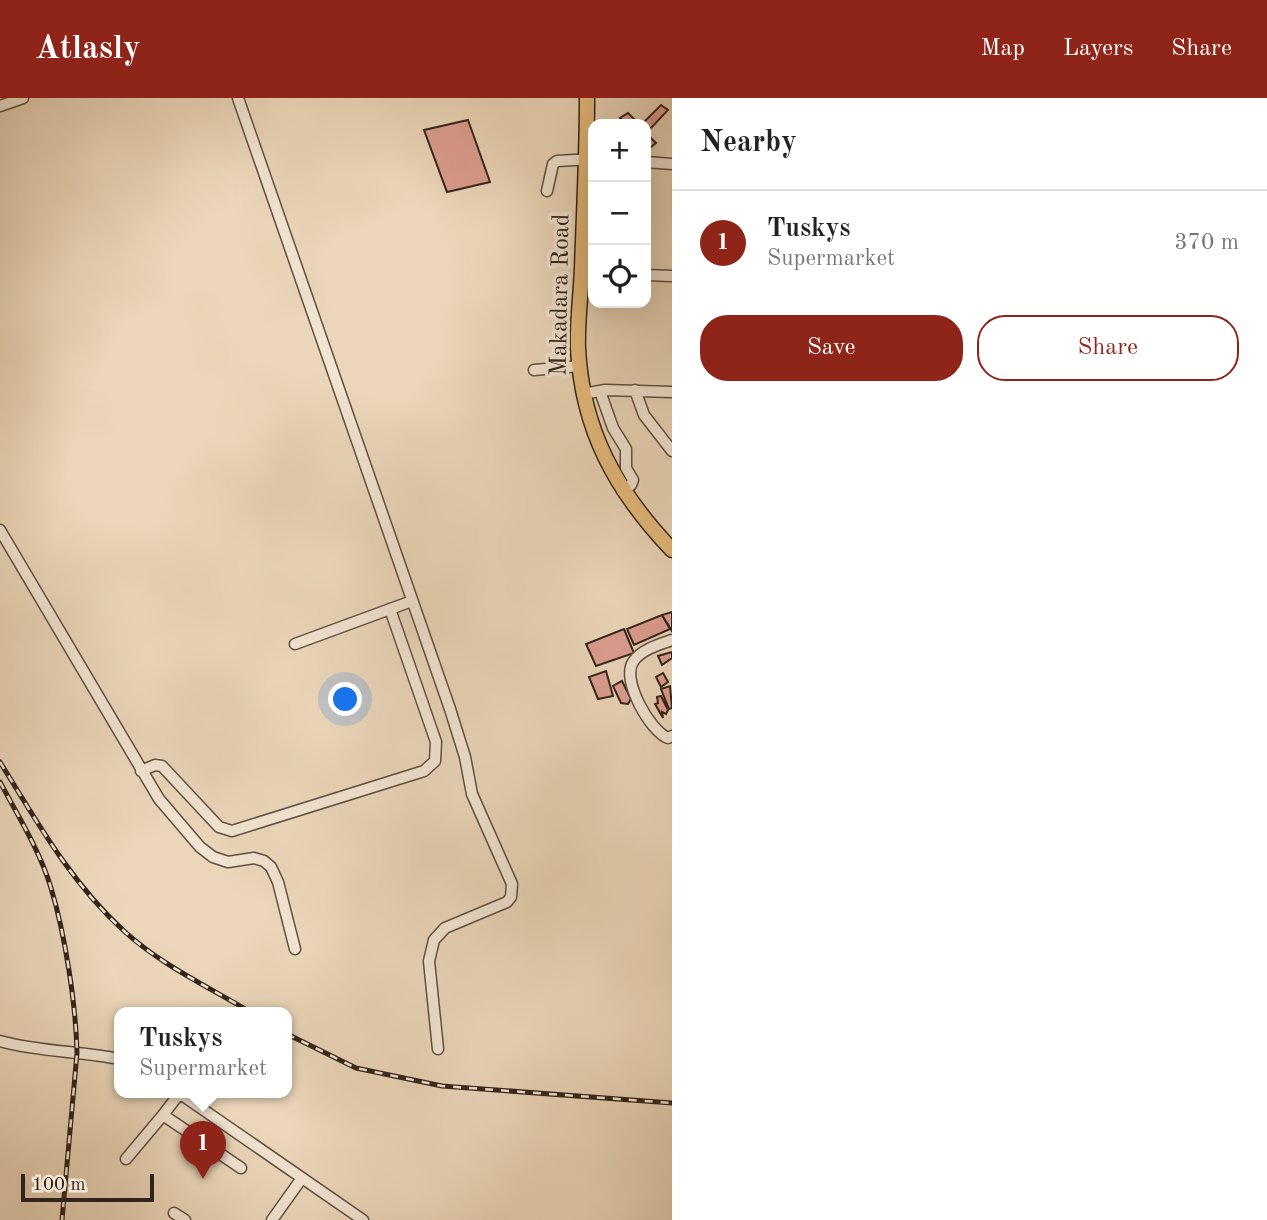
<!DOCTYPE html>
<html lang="en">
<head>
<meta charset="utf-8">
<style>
	body { margin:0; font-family:"Old Standard TT",serif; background:#f6f6f6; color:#222 }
	.controls { position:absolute; right:21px; top:21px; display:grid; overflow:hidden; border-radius:14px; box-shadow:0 7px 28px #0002 }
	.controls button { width:63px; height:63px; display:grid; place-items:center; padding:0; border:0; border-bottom:2px solid #e0e0e0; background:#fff; color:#222; font:35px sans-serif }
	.scale { position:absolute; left:21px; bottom:18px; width:133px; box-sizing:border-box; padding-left:7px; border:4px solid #32241b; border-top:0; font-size:19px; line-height:24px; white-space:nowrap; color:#32241b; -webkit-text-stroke:5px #f2e4d2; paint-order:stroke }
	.you { position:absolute; left:346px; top:602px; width:24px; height:24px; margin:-18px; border:5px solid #fff; border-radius:50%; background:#1a73e8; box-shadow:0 0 0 10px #1a73e833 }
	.badge { display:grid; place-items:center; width:46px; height:46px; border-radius:50%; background:#8f2418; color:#fff; font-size:23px; font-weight:700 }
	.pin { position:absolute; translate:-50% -58px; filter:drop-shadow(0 2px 4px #0008) }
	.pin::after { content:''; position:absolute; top:37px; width:24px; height:21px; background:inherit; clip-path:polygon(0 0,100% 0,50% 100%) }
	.popup { position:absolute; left:114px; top:909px; width:178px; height:91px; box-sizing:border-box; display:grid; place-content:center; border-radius:14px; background:#fff; filter:drop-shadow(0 2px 5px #0005); font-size:23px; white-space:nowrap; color:#767676 }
	.popup b { font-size:26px; color:#222 }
	.popup::after { content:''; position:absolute; left:50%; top:100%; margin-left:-14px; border:14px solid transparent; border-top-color:#fff }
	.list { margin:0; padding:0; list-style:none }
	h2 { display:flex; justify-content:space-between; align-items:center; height:91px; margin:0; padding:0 28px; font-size:30px }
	h2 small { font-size:23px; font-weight:400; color:#767676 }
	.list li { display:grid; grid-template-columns:46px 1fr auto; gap:21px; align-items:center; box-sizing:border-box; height:105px; padding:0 28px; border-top:2px solid #e0e0e0 }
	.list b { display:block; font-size:26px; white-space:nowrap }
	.list p { margin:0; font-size:23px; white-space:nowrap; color:#767676 }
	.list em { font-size:23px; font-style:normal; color:#767676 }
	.actions { display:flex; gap:14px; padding:21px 28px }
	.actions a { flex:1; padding:16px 0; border:2px solid #8f2418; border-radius:28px; text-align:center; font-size:24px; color:#8f2418 }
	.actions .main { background:#8f2418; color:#fff }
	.icon { flex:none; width:38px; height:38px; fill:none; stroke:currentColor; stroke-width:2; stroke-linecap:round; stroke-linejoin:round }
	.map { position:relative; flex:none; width:672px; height:1122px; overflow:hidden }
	header { display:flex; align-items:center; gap:42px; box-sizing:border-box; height:98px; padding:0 35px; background:#8f2418; color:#fff }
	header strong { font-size:33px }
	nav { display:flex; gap:38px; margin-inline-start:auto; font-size:24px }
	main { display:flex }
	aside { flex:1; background:#fff }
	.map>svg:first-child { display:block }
	.building { fill:#dd9e90; stroke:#32241b; stroke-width:2 }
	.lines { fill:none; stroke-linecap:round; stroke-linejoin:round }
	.minor-casing { stroke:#605042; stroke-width:13 }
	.major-casing { stroke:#32241b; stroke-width:17 }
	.minor { stroke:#f2e4d2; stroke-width:10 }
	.major { stroke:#e6bb7c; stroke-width:14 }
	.rail-casing { stroke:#32241b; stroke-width:5 }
	.rail { stroke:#f2e4d2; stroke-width:2.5; stroke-dasharray:8; stroke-linecap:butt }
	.labels { text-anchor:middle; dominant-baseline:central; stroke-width:7; stroke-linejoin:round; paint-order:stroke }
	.street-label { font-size:24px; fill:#32241b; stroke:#f2e4d2 }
</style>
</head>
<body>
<header>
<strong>Atlasly</strong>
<nav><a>Map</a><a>Layers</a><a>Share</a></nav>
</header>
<main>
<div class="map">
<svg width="672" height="1122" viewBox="0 0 672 1122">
	<rect width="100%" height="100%" fill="#ebd6b9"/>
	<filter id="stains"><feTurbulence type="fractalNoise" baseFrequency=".00286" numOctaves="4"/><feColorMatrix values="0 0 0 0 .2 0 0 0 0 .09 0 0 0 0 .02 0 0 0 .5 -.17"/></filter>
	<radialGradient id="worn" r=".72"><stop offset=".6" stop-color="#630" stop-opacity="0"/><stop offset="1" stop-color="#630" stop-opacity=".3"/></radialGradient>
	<path class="building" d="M661 7 668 12 650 31 644 24Z
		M628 15 637 24 634 26H626L620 20Z
		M468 22 490 84 447 94 424 32Z
		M647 36 656 45 650 50 646 46Z
		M672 514V533L662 517Z
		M662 517 670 531 634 547 627 531Z
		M624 531 634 555 596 568 586 546Z
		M672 554V560L662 567 658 558Z
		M606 573 613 598 598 601 589 579Z
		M663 575 668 584 661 589 656 579Z
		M622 583 631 601 628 606 621 605 613 588Z
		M670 588 672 610 669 611 661 591Z
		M661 598 668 612 666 616 662 614 663 620 655 606 658 605 657 599Z"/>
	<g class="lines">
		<defs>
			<path id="minor" d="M238 0 450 611 465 659 472 696 512 786 511 799 507 804 445 830 434 842 429 863 438 951
				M0 8 23 0
				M646 64 672 66
				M547 93 553 66 557 63 593 61
				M582 174 593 175
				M646 177 672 178
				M534 272 580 268
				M635 292 644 317 672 353
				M583 296 605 292 672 294
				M602 299 613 330 626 351V370L633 382 631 387 622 393
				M0 432 159 701 200 749 213 759 228 764 254 760 264 763 271 769 278 784 295 851
				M672 542C660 546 640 552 633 564 621 582 650 633 668 640L672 638
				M295 546 412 503
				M141 673 155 667 162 668 219 729 232 733 424 673 435 663 436 644 390 511
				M0 943C39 954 80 953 119 961
				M179 995 363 1122
				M163 1017 179 996
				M126 1061 163 1017 241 1070
				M174 1115 185 1122
				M272 1122 302 1080"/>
			<path id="major" d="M587 0C587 57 584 113 582 170 581 197 577 223 578 250 582 332 616 393 672 452"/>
		</defs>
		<use href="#minor" class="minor-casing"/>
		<use href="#major" class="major-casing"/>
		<use href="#minor" class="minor"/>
		<use href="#major" class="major"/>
		<defs>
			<path id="rail" d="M0 664C37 724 72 786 124 833 161 867 209 889 252 915
				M0 684C18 718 40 753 51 790 65 836 76 907 77 955L62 1122
				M287 936 356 970 442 988 672 1005"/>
		</defs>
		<use href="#rail" class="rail-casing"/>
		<use href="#rail" class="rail"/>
	</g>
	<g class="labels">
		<g class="street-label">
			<text transform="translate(561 197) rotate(-89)">Makadara Road</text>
		</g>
	</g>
	<rect width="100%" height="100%" filter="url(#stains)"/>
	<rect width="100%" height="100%" fill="url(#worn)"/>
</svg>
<div class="controls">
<button>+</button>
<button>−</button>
<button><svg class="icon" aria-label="locate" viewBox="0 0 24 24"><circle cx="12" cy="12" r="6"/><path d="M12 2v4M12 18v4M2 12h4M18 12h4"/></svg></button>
</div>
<div class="scale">100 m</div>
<div class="you"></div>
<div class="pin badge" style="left:203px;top:1081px">1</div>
<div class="popup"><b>Tuskys</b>Supermarket</div>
</div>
<aside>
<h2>Nearby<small></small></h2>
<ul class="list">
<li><span class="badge">1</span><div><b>Tuskys</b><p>Supermarket</p></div><em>370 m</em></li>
</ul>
<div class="actions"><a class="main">Save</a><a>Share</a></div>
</aside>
</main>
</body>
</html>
